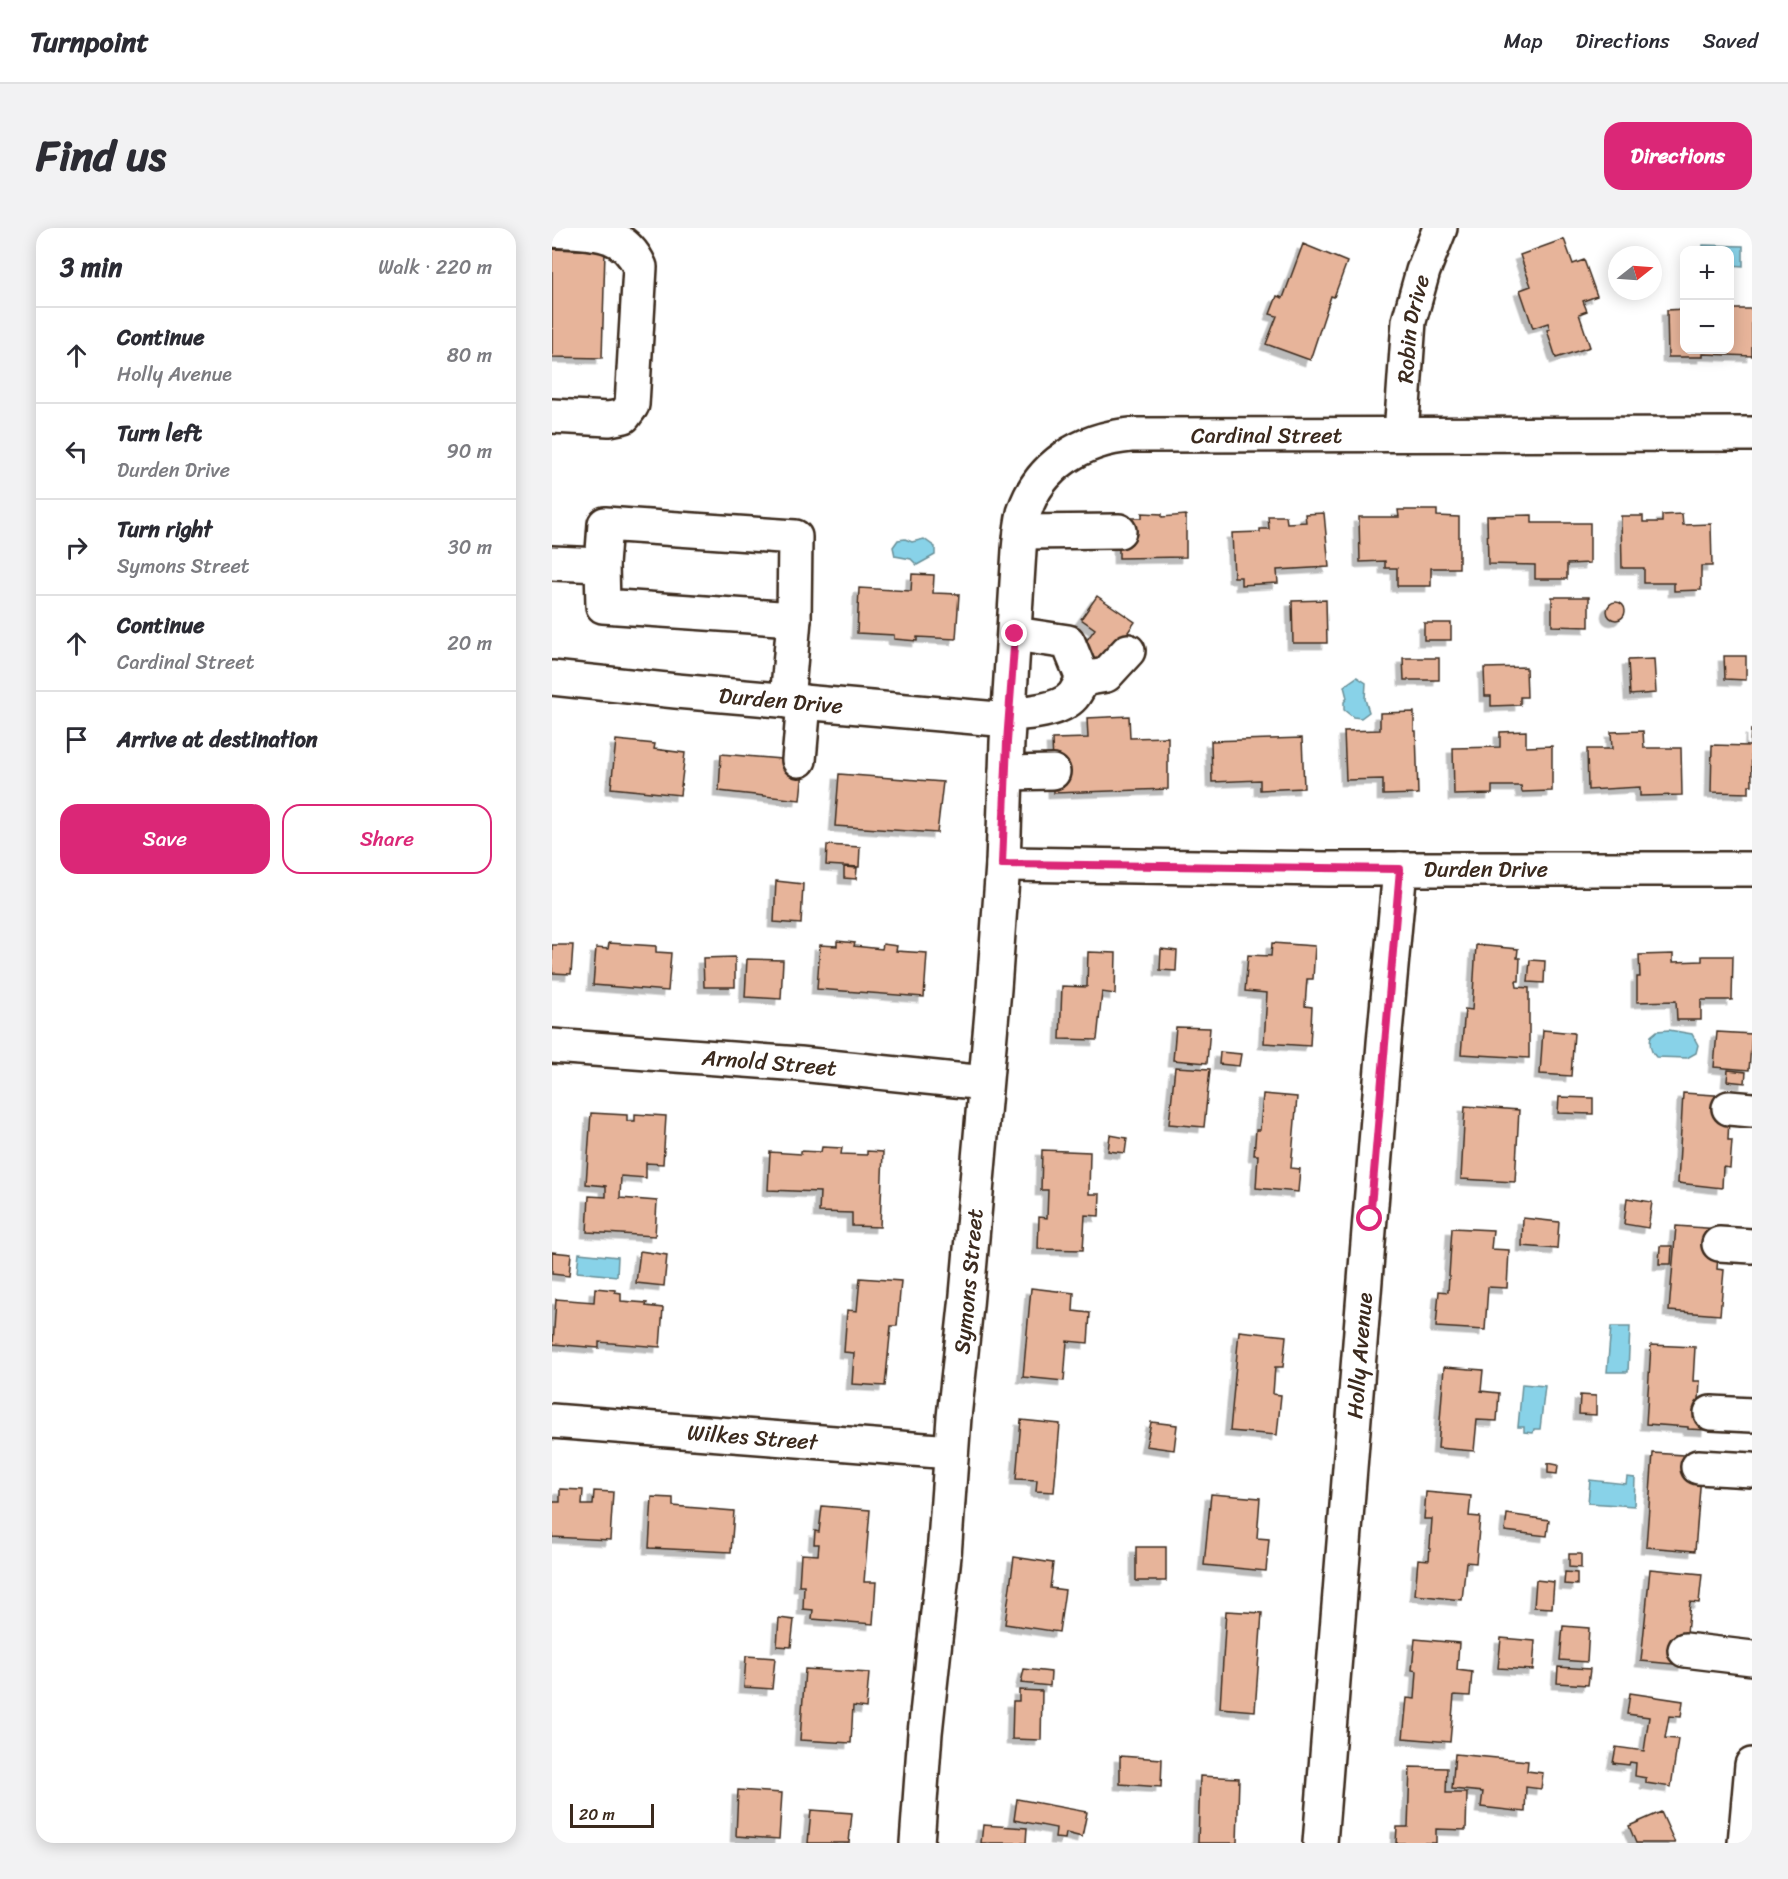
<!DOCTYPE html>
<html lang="en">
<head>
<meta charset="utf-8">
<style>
	body { margin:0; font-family:Sriracha,sans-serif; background:#f2f2f3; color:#2b2b33 }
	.controls { position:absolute; right:18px; top:18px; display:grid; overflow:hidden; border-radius:12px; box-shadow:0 3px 15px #0003 }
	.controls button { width:54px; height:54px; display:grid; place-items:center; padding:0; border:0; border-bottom:2px solid #e1e1e2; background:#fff; color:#2b2b33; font:30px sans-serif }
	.compass { position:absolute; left:1056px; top:18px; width:54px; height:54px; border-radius:50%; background:#fff; box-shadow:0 3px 15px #0003; rotate:73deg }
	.scale { position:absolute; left:18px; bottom:15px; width:84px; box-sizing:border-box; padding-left:6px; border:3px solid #3b2a1e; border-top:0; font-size:16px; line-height:21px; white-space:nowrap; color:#3b2a1e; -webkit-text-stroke:4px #fff; paint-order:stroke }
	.stop { position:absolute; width:18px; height:18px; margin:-14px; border:4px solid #db2777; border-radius:50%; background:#fff }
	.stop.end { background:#db2777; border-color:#fff; box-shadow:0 2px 6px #0008 }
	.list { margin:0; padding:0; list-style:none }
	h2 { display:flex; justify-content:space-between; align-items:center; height:78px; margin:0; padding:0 24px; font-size:26px }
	h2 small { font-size:20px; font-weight:400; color:#7c7c81 }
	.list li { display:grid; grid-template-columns:39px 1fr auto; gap:18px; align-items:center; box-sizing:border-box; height:96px; padding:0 24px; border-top:2px solid #e1e1e2 }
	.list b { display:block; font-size:22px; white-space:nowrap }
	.list p { margin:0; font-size:20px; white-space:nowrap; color:#7c7c81 }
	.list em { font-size:20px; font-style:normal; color:#7c7c81 }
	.actions { display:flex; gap:12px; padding:18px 24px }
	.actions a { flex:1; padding:14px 0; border:2px solid #db2777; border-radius:18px; text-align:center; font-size:21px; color:#db2777 }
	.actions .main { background:#db2777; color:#fff }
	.icon { flex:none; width:33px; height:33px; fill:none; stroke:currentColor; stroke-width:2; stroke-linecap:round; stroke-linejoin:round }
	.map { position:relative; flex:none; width:1200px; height:1615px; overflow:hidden; border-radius:18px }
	header { display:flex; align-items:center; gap:36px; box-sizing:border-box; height:84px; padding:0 30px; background:#fff; border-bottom:2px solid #e1e1e2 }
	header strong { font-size:28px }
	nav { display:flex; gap:33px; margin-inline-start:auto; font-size:21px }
	.intro { display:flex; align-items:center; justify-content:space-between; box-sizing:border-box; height:144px; padding:0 36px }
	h1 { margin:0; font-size:42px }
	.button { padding:15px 27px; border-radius:18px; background:#db2777; color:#fff; font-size:21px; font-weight:700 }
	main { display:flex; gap:36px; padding:0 36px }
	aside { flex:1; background:#fff; border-radius:18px; box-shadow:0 3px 15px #0003 }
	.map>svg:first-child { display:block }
	.water { fill:#88d2e8; stroke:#698f97; stroke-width:1.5 }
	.building { fill:#e7b49a; stroke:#3b2a1e; stroke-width:1.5; filter:url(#shadow) }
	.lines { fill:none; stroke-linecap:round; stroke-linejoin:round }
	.minor-casing { stroke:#3b2a1e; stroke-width:38 }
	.minor { stroke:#fff; stroke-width:33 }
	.route { stroke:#db2777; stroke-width:8 }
	.labels { text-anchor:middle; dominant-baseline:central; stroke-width:4.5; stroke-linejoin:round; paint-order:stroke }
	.street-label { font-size:22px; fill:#3b2a1e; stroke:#fff }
</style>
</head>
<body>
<header>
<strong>Turnpoint</strong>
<nav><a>Map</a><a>Directions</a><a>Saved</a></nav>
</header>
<div class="intro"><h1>Find us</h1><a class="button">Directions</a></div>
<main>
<aside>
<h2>3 min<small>Walk · 220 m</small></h2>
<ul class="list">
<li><svg class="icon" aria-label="ahead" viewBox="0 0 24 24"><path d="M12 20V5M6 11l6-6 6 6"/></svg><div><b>Continue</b><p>Holly Avenue</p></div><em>80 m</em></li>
<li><svg class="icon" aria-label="left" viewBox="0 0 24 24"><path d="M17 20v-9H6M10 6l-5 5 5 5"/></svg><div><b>Turn left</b><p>Durden Drive</p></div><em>90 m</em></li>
<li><svg class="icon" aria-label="right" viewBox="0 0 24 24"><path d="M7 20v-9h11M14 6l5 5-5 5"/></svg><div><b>Turn right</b><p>Symons Street</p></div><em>30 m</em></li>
<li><svg class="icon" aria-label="ahead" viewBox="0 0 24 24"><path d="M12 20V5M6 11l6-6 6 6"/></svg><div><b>Continue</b><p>Cardinal Street</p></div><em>20 m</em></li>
<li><svg class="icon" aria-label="arrive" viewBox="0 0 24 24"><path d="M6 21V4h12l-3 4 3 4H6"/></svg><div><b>Arrive at destination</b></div></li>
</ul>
<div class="actions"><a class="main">Save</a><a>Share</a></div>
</aside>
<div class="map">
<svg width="1200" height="1615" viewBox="0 0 1200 1615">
	<defs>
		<filter id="shadow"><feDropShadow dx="-5.5" dy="5.5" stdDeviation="0" flood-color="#0004"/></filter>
	</defs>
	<rect width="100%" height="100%" fill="#fff"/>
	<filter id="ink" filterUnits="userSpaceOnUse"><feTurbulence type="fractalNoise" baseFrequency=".0167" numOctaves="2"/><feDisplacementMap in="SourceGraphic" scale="12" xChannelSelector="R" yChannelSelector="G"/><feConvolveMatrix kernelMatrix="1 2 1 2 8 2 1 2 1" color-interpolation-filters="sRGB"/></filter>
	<g filter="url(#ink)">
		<path class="water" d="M1151 17 1191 18V38L1178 37V22H1151Z
			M353 311 360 314 372 311 383 319V327L365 337 359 331 343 328 341 319 346 312Z
			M805 449 814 455 813 471 817 484 809 490 801 489 792 482V474L795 470 792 458Z
			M1117 802 1140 806 1146 817 1144 825 1135 830 1104 829C1098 823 1097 817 1099 808L1105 803Z
			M27 1025 66 1029 65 1048 25 1044Z
			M1059 1099H1078L1076 1144H1055Z
			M970 1156 993 1158 988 1201H982L981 1205 972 1204V1199H966Z
			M1075 1249 1083 1250 1082 1278 1036 1275 1038 1252 1074 1256Z"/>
		<path class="building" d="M1012 11 1021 36 1032 32 1045 68 1031 73 1035 83 1027 86 1038 119 1004 130 995 102 998 101 996 95 981 100 968 62 979 58 968 27Z
			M751 16 795 34 782 69 779 68 758 132 714 116 725 88 718 86 725 68 731 70Z
			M0 21 53 23 50 130 0 129Z
			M1132 81V122H1178V81H1200V128L1151 126V129H1116L1115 82Z
			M846 282H885V288L907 289V340H879V358H845V340H833V333L808 334 807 289H847Z
			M590 285 610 286V289L634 287V329L567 330V290H590Z
			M772 285 777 339 725 342 726 355 689 357V349H682L680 305 708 304V301H717L716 288H734L735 295 754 294 753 286Z
			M1130 286 1131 297 1159 296 1160 338H1149V362L1122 363V355H1092V340H1070L1069 288H1091V294H1110V287Z
			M980 287V295H1038V335L1015 336V351H983V337L936 336 935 288Z
			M360 346 382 347 381 365 407 366 404 411 365 409V413L342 411V407L305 405 307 360 359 363Z
			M545 368 583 394 551 440 527 423 543 401 529 391Z
			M1000 369H1037V399L1000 398Z
			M774 372 775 415H741L740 373Z
			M1055 383a9 9 0 1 1 18 0a9 9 0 1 1-18 0Z
			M872 395H899V412H872Z
			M1172 428H1194V452L1173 451Z
			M851 430H887V452H852Z
			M1102 431 1104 465 1078 467 1076 432Z
			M974 439 975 469H968V477L939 478V468H933L932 440Z
			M862 484V503H864L866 566 831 567V551L794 552 792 503 828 502V485Z
			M577 488 578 510 616 509V561L502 565 500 511 536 510 535 490Z
			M1199 501 1200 557H1197V565L1159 564 1160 517 1198 518Z
			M974 503V519L1000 518V563L970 564 969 558H940V566L902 567 901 520 948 519V504Z
			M1091 503 1092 520H1129L1130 567 1088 568V559L1036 562 1035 521H1060L1059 504Z
			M750 510 752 560 708 562V552L660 554 659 513Z
			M64 512 103 516 102 521 133 525 128 567 59 560Z
			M169 526 252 533 248 572 167 563Z
			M287 546 391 554 385 605 283 598Z
			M275 617 308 619 307 639 274 637Z
			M292 639 305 640 304 651 292 650Z
			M224 653 251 656 249 696 222 694Z
			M285 713 303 715 302 718 330 721 331 716 345 718 344 723 375 725 372 769 265 761 268 717 285 718Z
			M57 715 104 718V724L119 725 116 763 41 757 44 720 56 721Z
			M720 715 763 718 761 751H755L753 778 760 779 758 818 712 815 715 765 693 763 696 727 719 728Z
			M0 717H21L19 746 0 745Z
			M924 717 966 721 965 730H968L967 753H964L965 759 977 760V830L909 826 913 781 920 782Z
			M609 721 625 723 624 743 608 742Z
			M536 724 564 725 563 766 550 764 545 812 508 811 510 758 535 759Z
			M1121 726V734L1150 733V728H1181L1180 772H1149V792H1125L1124 773 1085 774V749H1088L1087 727Z
			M183 729V759H152L151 730Z
			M195 731 231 732 229 771 193 769Z
			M978 732 993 733 992 755 976 754Z
			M624 799 658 800 655 835 621 832Z
			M991 802 1022 805 1019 848 988 846Z
			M1165 804 1200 806 1197 842 1162 839Z
			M668 824 689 826 687 838 667 836Z
			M623 839 658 841 652 899 617 896Z
			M1176 842 1194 844 1193 855 1175 853Z
			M1131 865 1178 868 1176 912H1180L1178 940 1171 939 1170 960 1126 955Z
			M711 866 745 869 739 940 748 941 746 964 704 960 706 927H702L704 902H708Z
			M1007 869 1041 870V886L1006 885Z
			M913 878 967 882 963 954 909 951Z
			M39 885 75 887V893H83V886L114 888 111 936 94 935V950L69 948 68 970 105 973 103 1008 35 1004 37 968 54 969V958L34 956Z
			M558 907 575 910 573 925 556 923Z
			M270 919 290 920 289 926 315 927V923L331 924 328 999 300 998V985L267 984 268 964 216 962 218 924 249 926V923L269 924Z
			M490 922 538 924 537 966H548L547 988 533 987 531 1022 486 1021 487 989 495 990 496 962H489Z
			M1075 970 1100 974 1096 1000 1072 996Z
			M971 990 1007 994 1005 1021 970 1018Z
			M1124 998 1168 1001 1165 1041 1172 1042 1168 1087 1117 1083Z
			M900 1000 941 1002 939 1021 957 1022 955 1060 936 1059 933 1102 884 1099 887 1063 896 1064Z
			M1108 1018H1120L1119 1036H1107Z
			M88 1023 115 1027 112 1058 84 1055Z
			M0 1024 19 1026 17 1048 0 1046Z
			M308 1050 349 1053 345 1098H339L333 1158 300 1156 302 1125 292 1124 295 1082 305 1083Z
			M43 1060 63 1062V1064L69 1065V1073L95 1075 94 1078 111 1080 108 1119 47 1114V1120L1 1116 4 1071 42 1074Z
			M479 1060 522 1065 521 1083 538 1085 536 1115 515 1113 512 1153 471 1149Z
			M687 1103 734 1108 731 1139H723L721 1166 729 1167 725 1207 678 1203Z
			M1099 1117 1143 1119 1141 1153H1148L1147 1172H1157L1155 1202 1136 1201V1199L1094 1196Z
			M892 1139 931 1142 929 1163 947 1165 945 1193 925 1192 922 1223 886 1220Z
			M1028 1167 1044 1168V1187L1027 1186Z
			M469 1192 508 1196 502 1264 484 1263 485 1252 464 1251Z
			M599 1194 625 1197 622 1222 594 1218Z
			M1101 1225 1147 1228 1149 1247 1143 1323 1094 1319Z
			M996 1235 1006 1237 1005 1246 996 1245Z
			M8 1261 31 1262 30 1277H41L42 1263 61 1264 58 1312 0 1309V1274H8Z
			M874 1264 919 1268 917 1288 928 1289 924 1335 914 1334 910 1372 863 1367 866 1331 877 1332 880 1291H872Z
			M659 1266 708 1270 705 1310 717 1311 714 1343 652 1337Z
			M100 1269 121 1270V1278L182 1283 179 1324 97 1320Z
			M270 1278 318 1282 312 1354H324L321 1396 260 1391 261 1382 251 1381 252 1358H247L249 1326 266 1327 267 1316H262L263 1303 267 1304Z
			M955 1286 997 1292 995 1308 953 1303Z
			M584 1319H614V1353H584Z
			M1017 1326H1029V1340L1017 1339Z
			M462 1329 501 1335 498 1360 513 1362 507 1404 453 1396Z
			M1098 1341 1150 1346 1147 1375 1138 1374 1132 1437 1089 1433Z
			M1013 1344 1025 1345V1357L1012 1356Z
			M984 1352 1002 1354 1000 1380 982 1379Z
			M674 1383 710 1385 703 1483 668 1480Z
			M227 1390 242 1392 239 1419 225 1418Z
			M1011 1398 1037 1400 1035 1434 1008 1432Z
			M949 1410 983 1413 981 1442 946 1440Z
			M863 1411 907 1415 905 1442 920 1444 918 1468 902 1467 898 1514 851 1510 855 1470 863 1471 865 1443 860 1442Z
			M194 1428 223 1430 220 1461 192 1459Z
			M1006 1439 1038 1441 1036 1457 1005 1455Z
			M253 1441 317 1445 314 1480 301 1478 299 1515 248 1512Z
			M472 1441 499 1444 498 1458 469 1455Z
			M467 1462 490 1463 489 1512 460 1511 461 1473H467Z
			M1078 1465 1131 1473 1129 1489 1117 1488 1113 1510 1126 1511 1119 1559 1094 1555V1550L1083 1548 1084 1535 1078 1534 1077 1537 1061 1535 1064 1519 1092 1523 1097 1489 1075 1486Z
			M903 1526 976 1533 975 1543 991 1545 989 1561 974 1559 973 1584 929 1579 931 1564 900 1561Z
			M568 1528 610 1531 609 1559 568 1556Z
			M858 1539 895 1540 894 1565H915L914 1602 884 1601V1615H844L845 1599H856Z
			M648 1548 687 1550 685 1615H646Z
			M186 1562 230 1565 227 1611 184 1608Z
			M465 1571 535 1584 530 1609 514 1605 513 1611 503 1610 504 1600 462 1592Z
			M259 1582 300 1585 297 1615H256Z
			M1109 1584 1123 1615H1084L1077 1598Z
			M431 1597 475 1600 474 1615H429Z"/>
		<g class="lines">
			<defs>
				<g id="minor">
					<path d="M0 2C37 5 71 0 88 39L80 177 72 188 57 191 0 188"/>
					<path id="s1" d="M849 206 857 93 871 43 888 0"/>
					<path d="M53 296 243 309 242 391 51 378 50 337Z"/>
					<path d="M469 304 567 303"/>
					<path d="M0 335 50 337"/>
					<path id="s2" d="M0 450 124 463 457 492"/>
					<path d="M531 451 554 447 576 423"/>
					<path d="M235 473 242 391"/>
					<path d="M457 485C475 486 509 482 521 468 525 463 528 456 531 451L516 414 463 406"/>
					<path d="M247 532 252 474"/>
					<path d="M454 545 501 544"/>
					<path id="s3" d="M451 636 776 641H1200"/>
					<path id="s4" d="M0 818 248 836 433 855"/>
					<path d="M1177 880 1200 882"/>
					<path d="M1167 1016 1200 1018"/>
					<path d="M1159 1185 1200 1187"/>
					<path id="s5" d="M0 1193 399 1224"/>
					<path d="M1146 1239 1200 1242"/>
					<path d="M1133 1422 1200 1430"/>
					<path id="s6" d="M365 1615 373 1505 392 1328 402 1189 414 1078 442 761 451 636 455 514 467 322C468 310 469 297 472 285 487 237 531 211 579 207L1200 206"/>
					<path id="s7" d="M768 1615 832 815 848 641"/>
					<path d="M1193 1615 1200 1537"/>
				</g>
			</defs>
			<use href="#minor" class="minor-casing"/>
			<use href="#minor" class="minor"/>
		</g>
	</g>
	<g class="lines" filter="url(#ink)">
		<path class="route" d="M463 406 455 514 450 636 848 641 818 991"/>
	</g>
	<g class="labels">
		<g class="street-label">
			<text stroke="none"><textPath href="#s1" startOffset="106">Robin Drive</textPath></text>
			<text stroke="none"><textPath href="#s6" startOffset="1611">Cardinal Street</textPath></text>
			<text stroke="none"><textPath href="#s2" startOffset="230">Durden Drive</textPath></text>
			<text stroke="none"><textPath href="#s3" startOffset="483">Durden Drive</textPath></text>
			<text stroke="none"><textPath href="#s4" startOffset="218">Arnold Street</textPath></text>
			<text stroke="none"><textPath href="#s6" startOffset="564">Symons Street</textPath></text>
			<text stroke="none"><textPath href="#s7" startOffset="489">Holly Avenue</textPath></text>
			<text stroke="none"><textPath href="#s5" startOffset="201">Wilkes Street</textPath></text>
		</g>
	</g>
</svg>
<div class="controls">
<button>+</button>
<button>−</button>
</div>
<svg class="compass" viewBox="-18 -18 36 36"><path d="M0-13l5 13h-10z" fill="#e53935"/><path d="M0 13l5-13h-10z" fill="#7c7c81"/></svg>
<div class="scale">20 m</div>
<div class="stop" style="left:818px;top:991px"></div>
<div class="stop end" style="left:463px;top:406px"></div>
</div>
</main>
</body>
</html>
